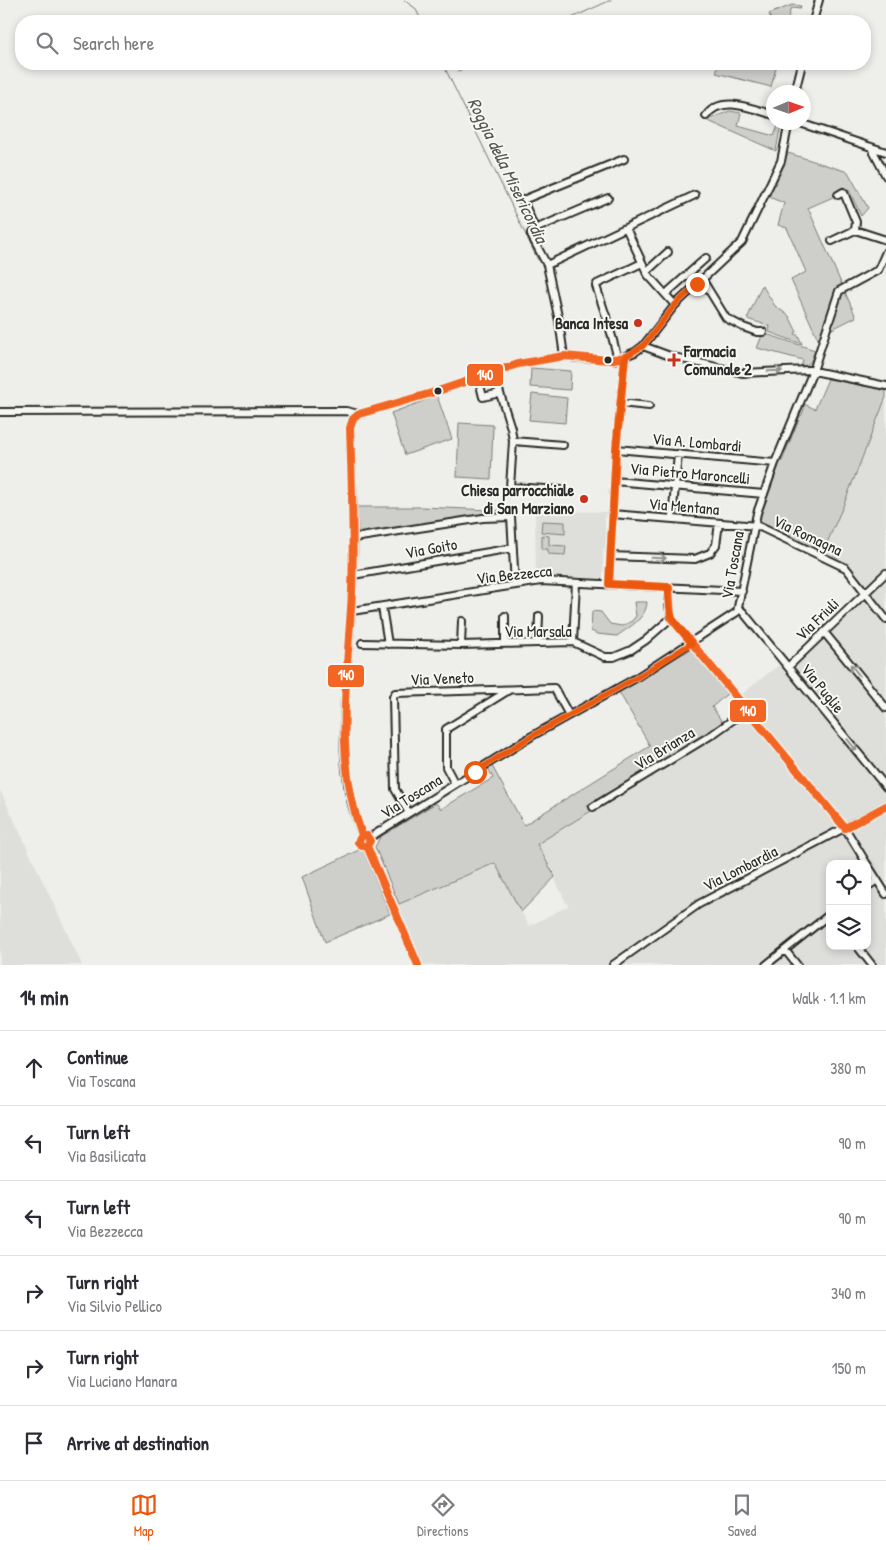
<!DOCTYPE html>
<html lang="en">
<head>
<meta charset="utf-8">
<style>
	body { margin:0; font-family:"Patrick Hand",sans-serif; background:#f7f7f7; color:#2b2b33 }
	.controls { position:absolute; right:15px; bottom:15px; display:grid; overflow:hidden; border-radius:10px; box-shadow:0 2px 8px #0003 }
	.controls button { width:45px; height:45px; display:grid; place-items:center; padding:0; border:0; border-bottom:1px solid #e1e1e2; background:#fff; color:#2b2b33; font:25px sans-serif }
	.compass { position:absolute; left:766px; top:85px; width:45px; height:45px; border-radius:50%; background:#fff; box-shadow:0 2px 8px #0003; rotate:88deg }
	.stop { position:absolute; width:15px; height:15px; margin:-11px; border:4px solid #ea580c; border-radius:50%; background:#fff }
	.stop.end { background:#ea580c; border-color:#fff; box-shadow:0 1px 5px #0008 }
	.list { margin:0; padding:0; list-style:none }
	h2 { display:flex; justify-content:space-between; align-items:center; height:65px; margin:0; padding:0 20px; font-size:21px }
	h2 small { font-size:16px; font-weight:400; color:#7c7c81 }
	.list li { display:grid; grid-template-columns:32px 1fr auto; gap:15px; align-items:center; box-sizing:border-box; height:75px; padding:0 20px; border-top:1px solid #e1e1e2 }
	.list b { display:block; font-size:19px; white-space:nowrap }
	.list p { margin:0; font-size:16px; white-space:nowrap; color:#7c7c81 }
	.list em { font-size:16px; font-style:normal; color:#7c7c81 }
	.icon { flex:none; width:28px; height:28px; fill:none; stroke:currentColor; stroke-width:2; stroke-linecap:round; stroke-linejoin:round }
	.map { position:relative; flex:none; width:886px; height:965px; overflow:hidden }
	.search { position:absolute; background:#fff; box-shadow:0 2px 8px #0003; left:15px; right:15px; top:15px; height:55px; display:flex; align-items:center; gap:12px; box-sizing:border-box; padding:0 18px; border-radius:20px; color:#7c7c81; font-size:19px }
	.sheet { height:515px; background:#fff }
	nav { display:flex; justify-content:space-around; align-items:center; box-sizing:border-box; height:70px; border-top:1px solid #e1e1e2; background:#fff; font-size:14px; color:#7c7c81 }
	nav a { display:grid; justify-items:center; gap:2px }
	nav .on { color:#ea580c }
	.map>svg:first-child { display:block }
	.built { fill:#dededb; fill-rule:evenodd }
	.green { fill:#cececa; stroke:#7c7c7a }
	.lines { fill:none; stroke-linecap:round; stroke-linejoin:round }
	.stream { stroke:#757573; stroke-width:1 }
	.minor-casing { stroke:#2b2b2b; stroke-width:10 }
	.minor { stroke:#f6f6f2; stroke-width:6 }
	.bus-1-casing { stroke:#f6f6f2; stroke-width:11 }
	.bus-1 { stroke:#f26522; stroke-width:8 }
	.oneway { stroke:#90908e }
	.route { stroke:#ea580c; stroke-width:6 }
	.poi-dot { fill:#c8321e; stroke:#f6f6f2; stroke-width:2 }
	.bus-dot { fill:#2b2b2b; stroke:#f6f6f2; stroke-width:2 }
	.labels { text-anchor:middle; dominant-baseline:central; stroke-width:4; stroke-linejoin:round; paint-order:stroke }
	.poi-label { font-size:16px; font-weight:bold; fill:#2b2b2b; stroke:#f6f6f2; text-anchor:end }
	.street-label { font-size:16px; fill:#2b2b2b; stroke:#f6f6f2 }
	.water-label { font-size:18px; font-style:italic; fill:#565655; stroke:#f6f6f2 }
	.line-badge { stroke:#f6f6f2; stroke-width:2 }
	.badge-label { font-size:14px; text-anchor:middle; font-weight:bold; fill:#fff }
</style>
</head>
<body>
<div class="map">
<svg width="886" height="965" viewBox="0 0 886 965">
	<rect width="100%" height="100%" fill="#eeeeea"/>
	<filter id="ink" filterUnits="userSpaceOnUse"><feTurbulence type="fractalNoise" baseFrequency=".02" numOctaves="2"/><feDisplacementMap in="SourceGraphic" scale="10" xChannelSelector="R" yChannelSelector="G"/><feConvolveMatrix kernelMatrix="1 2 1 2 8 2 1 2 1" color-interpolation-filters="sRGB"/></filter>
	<g filter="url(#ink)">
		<path class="built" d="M886 397V965H420L394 906 495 863 529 926 568 906 537 844 754 713 741 695 780 664 786 673 871 594 849 565 823 552 844 504ZM830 864H867V946H830Z
			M535 511 608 512V514H605V532L607 533 606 548H603V579L536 576Z
			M0 790 46 888 82 965H0Z"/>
		<path class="green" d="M792 5 801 6 800 9 791 8 787 21H772L769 14Z
			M718 64H777L771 87 716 73Z
			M730 111 741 113 738 126 774 136 779 123 781 124 776 151 706 120Z
			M788 153 848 172 868 208 861 216 849 190 808 208 856 317 828 331 819 341 791 280 806 272 787 228 778 225 784 203 766 196Z
			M762 285 775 306 789 316 797 332 795 333 796 335H798L802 344 769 332 770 326 747 319Z
			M763 333 815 350C812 359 811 365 801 367L803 360 757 348Z
			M531 368 571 371 570 390 530 387Z
			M828 379 886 390V397L844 504 823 552 758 522 780 462 782 461 800 416 802 415 804 409V404L815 409Z
			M532 394 567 398 565 423 529 420Z
			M437 396 452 439 405 455 391 413Z
			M459 423 493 425 491 479 457 477Z
			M357 507H421L514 511V514L484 515 360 535 357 530Z
			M542 521 565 522V534L541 532Z
			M542 535 549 536V545L566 546 565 555 548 554V549H542Z
			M634 602H647C646 619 629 627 617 636L597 634 591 631 592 611 601 612 610 624 622 626 632 621 636 616Z
			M691 649 728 693 712 707 723 723 660 763 587 805 591 811 537 844 555 877 521 912 495 863 399 904 375 847 380 837 436 803 441 809 493 778 488 768 492 766 524 825 650 746 619 692Z
			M361 849 364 852 390 914 325 942 302 877Z"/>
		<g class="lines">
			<path class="stream" d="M404 0 415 8 422 21
				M565 21 611 0
				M443 64 538 260
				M458 71 474 64"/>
			<defs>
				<path id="minor" d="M813 21 819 0
					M795 92 802 64
					M706 116C721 94 753 109 774 115
					M797 122 886 152
					M871 147 886 176
					M838 195 843 192 844 193 856 222 855 230
					M626 228 648 275 675 305
					M535 229 608 198
					M832 241 855 230 886 240
					M547 265 695 195
					M646 272 668 252
					M702 279 726 318 743 327 757 332H763
					M669 291 706 258
					M643 346 670 356 742 373 809 370 886 386
					M564 356 559 321 547 265 531 235V233L535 229 523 200 624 159
					M618 359 608 322 596 286 597 284 642 263
					M478 377 483 397 500 393
					M496 381 511 428 513 441 510 487 562 490
					M620 403 649 406
					M0 412 346 411 359 414
					M513 441 563 445
					M616 449 775 463
					M614 481 764 494
					M612 514 758 526 846 568 886 619
					M672 519 678 454
					M354 538 483 518 511 517 515 585
					M610 556 695 559 710 553 716 545 719 523
					M353 575 513 548
					M609 584 616 449 625 357
					M669 587V605L671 618 845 828 867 864
					M382 607 388 644
					M738 608 743 612 886 787
					M352 611 541 581 742 591
					M824 632 886 708
					M573 642 576 583
					M362 643 461 645 573 642 605 657H614L631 650 646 640 671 618
					M538 643 539 616
					M505 644V616
					M461 645 462 621
					M788 667 886 573
					M455 784 446 767V729L509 690
					M593 807 713 734 748 709
					M409 813 395 789 393 697 395 693 554 688 569 715
					M369 838 532 736 636 678 737 612 757 513 775 463 813 371 839 291 878 270 886 252
					M369 843 367 846 418 965
					M367 846H362L358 842 362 835C356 819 350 802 348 784 338 721 350 655 352 591 355 537 352 483 350 428L353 419 359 414 435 392 518 364 564 356 578 358 615 360 635 352 643 346 675 305 742 242 781 161 789 122
					M867 864 886 894
					M867 887 877 880
					M857 946 872 965
					M785 950 797 965
					M613 965 699 904 886 806
					M766 965 830 914"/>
			</defs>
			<use href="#minor" class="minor-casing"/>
			<use href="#minor" class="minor"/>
			<defs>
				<path id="bus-1" d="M609 584 616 449 625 357
					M609 584 669 587
					M669 587 671 618 845 828
					M845 828 886 806
					M367 836 370 841 367 846 418 965
					M367 846H362L358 842 362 835C333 756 348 673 352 591 354 537 352 482 350 428L353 419 359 414 435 392 518 364 564 356 609 360 625 357"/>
			</defs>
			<use href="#bus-1" class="bus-1-casing"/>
			<use href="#bus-1" class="bus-1"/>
		</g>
		<defs><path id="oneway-shaft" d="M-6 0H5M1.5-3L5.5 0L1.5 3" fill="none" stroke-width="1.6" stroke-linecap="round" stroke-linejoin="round" transform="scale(1.25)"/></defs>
		<g class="oneway">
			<use href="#oneway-shaft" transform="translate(775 371) rotate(-2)"/>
			<use href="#oneway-shaft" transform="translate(659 558) rotate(2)"/>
			<use href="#oneway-shaft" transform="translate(855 670) rotate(-129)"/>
			<use href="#oneway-shaft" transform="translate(852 745) rotate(51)"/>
		</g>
	</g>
	<g class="lines" filter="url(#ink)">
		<path class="route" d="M475 772 532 736 636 678 692 643C673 621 668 617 668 587L609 584 616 449 625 357 643 346 675 305 697 284"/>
	</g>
	<g class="poi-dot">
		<circle cx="638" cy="323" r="5"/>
		<path d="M671.5 352.5h5v5h5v5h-5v5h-5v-5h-5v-5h5z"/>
		<circle cx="584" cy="499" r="5"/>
	</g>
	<g class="bus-dot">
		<circle cx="608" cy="360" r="4.5"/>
		<circle cx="438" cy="391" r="4.5"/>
	</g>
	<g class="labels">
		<g class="poi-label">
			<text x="628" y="323">Banca Intesa</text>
			<text x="684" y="351" text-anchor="start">Farmacia<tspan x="684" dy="18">Comunale 2</tspan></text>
			<text x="574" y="490">Chiesa parrocchiale<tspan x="574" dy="18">di San Marziano</tspan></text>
		</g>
		<g class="street-label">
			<text transform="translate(697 442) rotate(5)">Via A. Lombardi</text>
			<text transform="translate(690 473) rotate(5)">Via Pietro Maroncelli</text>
			<text transform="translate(684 506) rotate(5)">Via Mentana</text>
			<text transform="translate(808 535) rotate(25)">Via Romagna</text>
			<text transform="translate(431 548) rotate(-10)">Via Goito</text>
			<text transform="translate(732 565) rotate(-80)">Via Toscana</text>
			<text transform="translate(514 574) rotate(-6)">Via Bezzecca</text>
			<text transform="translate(817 619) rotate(-44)">Via Friuli</text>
			<text x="538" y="631">Via Marsala</text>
			<text transform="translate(442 678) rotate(-2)">Via Veneto</text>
			<text transform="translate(823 688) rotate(51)">Via Puglie</text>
			<text transform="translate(664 748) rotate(-31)">Via Brianza</text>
			<text transform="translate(411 796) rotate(-32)">Via Toscana</text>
			<text transform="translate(740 868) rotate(-27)">Via Lombardia</text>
		</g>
		<g class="water-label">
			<text transform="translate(508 170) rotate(64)">Roggia della Misericordia</text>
		</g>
	</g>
	<g class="line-badge">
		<rect x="466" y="363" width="38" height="24" rx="5" fill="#f26522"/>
		<rect x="327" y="664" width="38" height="24" rx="5" fill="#f26522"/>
		<rect x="729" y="699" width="38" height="24" rx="5" fill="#f26522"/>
	</g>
	<g class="badge-label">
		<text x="485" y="380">140</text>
		<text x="346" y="680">140</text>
		<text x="748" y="716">140</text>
	</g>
</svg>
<div class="controls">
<button><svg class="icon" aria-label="locate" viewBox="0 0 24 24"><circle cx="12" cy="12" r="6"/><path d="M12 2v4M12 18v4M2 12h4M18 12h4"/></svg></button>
<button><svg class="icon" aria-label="layers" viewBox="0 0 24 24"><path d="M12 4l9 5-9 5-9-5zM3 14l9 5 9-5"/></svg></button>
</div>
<svg class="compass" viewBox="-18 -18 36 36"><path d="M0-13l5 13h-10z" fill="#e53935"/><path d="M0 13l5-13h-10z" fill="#7c7c81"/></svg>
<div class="stop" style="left:475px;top:772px"></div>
<div class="stop end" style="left:697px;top:284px"></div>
<div class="search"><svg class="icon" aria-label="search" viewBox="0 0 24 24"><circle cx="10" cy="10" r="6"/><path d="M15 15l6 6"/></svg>Search here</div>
</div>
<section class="sheet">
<h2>14 min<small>Walk · 1.1 km</small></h2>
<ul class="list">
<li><svg class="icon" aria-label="ahead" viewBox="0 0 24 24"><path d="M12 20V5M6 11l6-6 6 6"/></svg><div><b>Continue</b><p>Via Toscana</p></div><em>380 m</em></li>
<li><svg class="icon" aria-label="left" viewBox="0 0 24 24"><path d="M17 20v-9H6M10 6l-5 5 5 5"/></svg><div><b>Turn left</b><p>Via Basilicata</p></div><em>90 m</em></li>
<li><svg class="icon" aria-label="left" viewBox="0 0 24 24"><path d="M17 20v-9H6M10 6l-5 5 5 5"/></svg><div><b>Turn left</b><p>Via Bezzecca</p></div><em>90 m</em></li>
<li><svg class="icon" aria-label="right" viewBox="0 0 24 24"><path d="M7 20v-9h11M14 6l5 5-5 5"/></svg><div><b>Turn right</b><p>Via Silvio Pellico</p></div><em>340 m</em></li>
<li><svg class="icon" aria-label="right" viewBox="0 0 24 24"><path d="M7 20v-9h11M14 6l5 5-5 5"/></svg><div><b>Turn right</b><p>Via Luciano Manara</p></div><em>150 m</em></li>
<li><svg class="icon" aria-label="arrive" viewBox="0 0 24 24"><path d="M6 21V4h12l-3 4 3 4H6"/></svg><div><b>Arrive at destination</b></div></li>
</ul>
</section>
<nav>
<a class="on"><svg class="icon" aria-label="map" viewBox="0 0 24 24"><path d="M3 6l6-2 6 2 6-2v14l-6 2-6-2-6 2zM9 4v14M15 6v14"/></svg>Map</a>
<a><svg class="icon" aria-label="directions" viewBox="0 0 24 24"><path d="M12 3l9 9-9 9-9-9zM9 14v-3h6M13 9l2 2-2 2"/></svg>Directions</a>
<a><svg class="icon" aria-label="saved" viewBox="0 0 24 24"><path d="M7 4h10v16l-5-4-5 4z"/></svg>Saved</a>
</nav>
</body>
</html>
